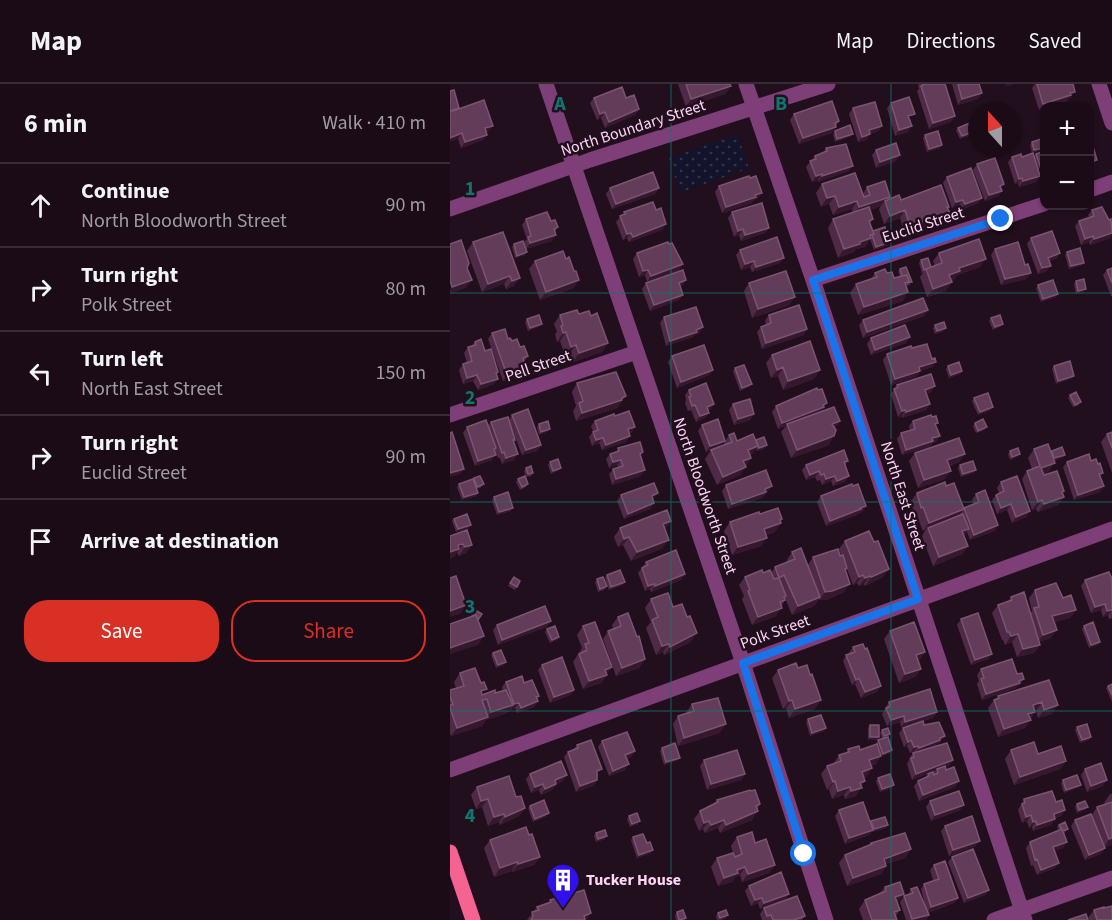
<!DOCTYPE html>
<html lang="en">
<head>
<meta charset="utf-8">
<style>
	body { margin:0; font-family:"Source Sans 3",sans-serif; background:#23141f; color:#f1f3f6 }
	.controls { position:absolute; right:18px; top:18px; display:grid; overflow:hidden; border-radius:12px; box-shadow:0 2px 4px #0004 }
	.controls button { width:54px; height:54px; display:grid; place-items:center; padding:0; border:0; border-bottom:2px solid #382b35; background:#1a0b16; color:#f1f3f6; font:30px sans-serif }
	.compass { position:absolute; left:518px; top:18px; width:54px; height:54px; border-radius:50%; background:#1a0b16; box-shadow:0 2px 4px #0004; rotate:339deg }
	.stop { position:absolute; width:18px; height:18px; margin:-14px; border:4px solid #1a73e8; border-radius:50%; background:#fff }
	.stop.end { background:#1a73e8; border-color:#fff; box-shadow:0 2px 6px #0008 }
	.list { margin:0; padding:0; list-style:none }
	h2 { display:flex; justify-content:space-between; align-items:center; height:78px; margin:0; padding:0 24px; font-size:26px }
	h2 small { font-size:20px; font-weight:400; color:#9f9ba1 }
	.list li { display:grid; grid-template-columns:39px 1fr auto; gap:18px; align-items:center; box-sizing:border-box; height:84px; padding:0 24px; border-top:2px solid #382b35 }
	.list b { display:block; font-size:22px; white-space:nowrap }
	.list p { margin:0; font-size:20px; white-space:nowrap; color:#9f9ba1 }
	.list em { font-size:20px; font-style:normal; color:#9f9ba1 }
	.actions { display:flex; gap:12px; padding:18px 24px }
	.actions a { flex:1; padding:14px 0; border:2px solid #d93025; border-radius:24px; text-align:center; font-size:21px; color:#d93025 }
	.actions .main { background:#d93025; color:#fff }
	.icon { flex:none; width:33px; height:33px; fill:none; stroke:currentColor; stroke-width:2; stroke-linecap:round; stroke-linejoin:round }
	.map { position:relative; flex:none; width:662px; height:836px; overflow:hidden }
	header { display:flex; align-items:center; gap:36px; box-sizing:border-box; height:84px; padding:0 30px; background:#1a0b16; border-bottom:2px solid #382b35 }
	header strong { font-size:28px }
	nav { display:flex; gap:33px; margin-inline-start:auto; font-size:21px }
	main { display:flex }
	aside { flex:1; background:#1a0b16 }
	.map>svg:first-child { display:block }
	.park { fill:url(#park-dots) }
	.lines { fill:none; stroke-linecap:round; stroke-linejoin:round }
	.minor { stroke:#7e3e78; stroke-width:15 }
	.major { stroke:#f46392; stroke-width:15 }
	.wall { fill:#4f2a46 }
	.shaded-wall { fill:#35172e }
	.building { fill:#623c59; stroke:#7a5471; stroke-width:1.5 }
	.route { stroke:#1a73e8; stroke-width:8 }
	.grid { fill:none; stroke:#0f766e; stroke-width:1.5; stroke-opacity:0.55 }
	.labels { text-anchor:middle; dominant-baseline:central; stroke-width:5; stroke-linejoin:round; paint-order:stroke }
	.street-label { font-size:16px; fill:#fcd4f5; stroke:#220f1e }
	.poi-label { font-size:16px; font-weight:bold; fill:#fcd4f5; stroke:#220f1e; text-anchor:start }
	.grid-label { font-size:20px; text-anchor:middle; font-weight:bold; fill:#0f766e; stroke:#220f1e; stroke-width:5; stroke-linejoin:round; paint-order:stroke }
</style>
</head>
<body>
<header>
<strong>Map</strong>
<nav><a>Map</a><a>Directions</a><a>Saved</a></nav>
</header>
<main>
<aside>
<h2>6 min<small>Walk · 410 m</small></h2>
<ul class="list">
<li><svg class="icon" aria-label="ahead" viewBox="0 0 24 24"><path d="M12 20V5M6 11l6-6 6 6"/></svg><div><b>Continue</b><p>North Bloodworth Street</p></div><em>90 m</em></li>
<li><svg class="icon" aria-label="right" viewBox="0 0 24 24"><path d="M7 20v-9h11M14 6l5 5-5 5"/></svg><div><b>Turn right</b><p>Polk Street</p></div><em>80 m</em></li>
<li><svg class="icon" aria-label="left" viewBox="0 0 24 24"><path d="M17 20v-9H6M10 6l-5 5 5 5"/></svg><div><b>Turn left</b><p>North East Street</p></div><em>150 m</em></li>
<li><svg class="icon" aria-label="right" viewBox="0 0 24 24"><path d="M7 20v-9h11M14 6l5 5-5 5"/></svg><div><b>Turn right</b><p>Euclid Street</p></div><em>90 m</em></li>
<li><svg class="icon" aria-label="arrive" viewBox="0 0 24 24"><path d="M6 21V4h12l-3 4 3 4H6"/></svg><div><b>Arrive at destination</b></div></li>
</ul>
<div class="actions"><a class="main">Save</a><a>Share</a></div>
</aside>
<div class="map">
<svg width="662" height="836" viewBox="0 0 662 836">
	<defs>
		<pattern id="park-dots" width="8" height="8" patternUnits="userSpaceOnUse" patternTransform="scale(1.5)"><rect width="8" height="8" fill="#13132c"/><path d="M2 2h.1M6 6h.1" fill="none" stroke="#36344b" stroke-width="1.8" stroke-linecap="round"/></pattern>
	</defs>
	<rect width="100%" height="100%" fill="#220f1e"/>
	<path class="park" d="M287 50 299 84 230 109 219 74Z"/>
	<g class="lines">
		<path class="minor" d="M96 0 293 579 376 836
			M296 0 363 196 575 836
			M649 0 662 39
			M640 106 662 98
			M0 125 140 76 378 0
			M363 196 594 120
			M0 331 187 268
			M0 686 662 445
			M544 836 662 794"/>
		<path class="major" d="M0 768 23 836"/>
	</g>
	<path class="wall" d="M228 0H280L281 2 275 10 236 23Z
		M469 0H495L501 38 479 45 467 7 469 5 468 2Z
		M502 0H529L532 9 528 15 508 21Z
		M585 0H623L621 13 619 14 617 17 599 22H594L589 26 582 4Z
		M144 14H176L189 25 185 31 155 44 151 34 147 36 140 19Z
		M441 19 461 36 458 48 445 52 437 24Z
		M9 24 39 47 36 48 33 56 11 64 8 55Z
		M403 24 432 42 428 47 420 50 416 56 408 58 399 30Z
		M344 30 389 37 382 49 349 60 340 36Z
		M508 44 526 47 524 50 510 55 506 46Z
		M385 47 403 50 401 52 385 58 383 50Z
		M475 51 490 64 477 68 473 54Z
		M582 58 593 64 591 66 582 69 580 61Z
		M376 64 399 87 368 98V96L362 98 356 83 365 72 373 69Z
		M426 66 446 77 426 84 422 71Z
		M586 70 594 83 588 85 590 92 586 98 569 103 568 99 565 100 558 78 562 73H584Z
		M527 80 551 104 552 107 548 112 535 117 523 86Z
		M497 93 532 114 528 119 511 126 509 121 502 124 493 99Z
		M372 100 413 110 417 103 440 113 438 115 451 116 499 123 498 125 500 129 494 138 455 150 450 134 434 140 429 125 431 122 420 126 423 135 420 139 423 147 440 158 438 161 424 166 420 155 415 163 406 165 404 168 388 174 378 144 383 135 403 129 402 125 383 131 379 120 371 123 366 109Z
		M269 102 308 114 304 116 302 119 272 129 265 108Z
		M160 104H209L205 110 162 125 156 110Z
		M206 126 216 140 212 146 179 158 177 154 173 156 166 138 174 128Z
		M642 126 659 136 661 154 640 161 639 158 631 161 625 142 629 137 639 133 638 131Z
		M282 128 319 144 315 149 291 157 289 151 284 153 278 134Z
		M76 135 101 137 108 143 105 148 102 157 76 165 74 158 77 155 72 141Z
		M53 148 64 202 56 205 54 200 32 208 17 167 23 158Z
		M581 154 610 169 606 175 599 177 597 187 588 190 577 160Z
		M64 160 75 171 65 174 62 163Z
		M545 165 577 195 551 201 541 171Z
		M290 166 330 179 302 188 300 183 291 186 286 171Z
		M617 168 634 179 632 181 619 185 615 171Z
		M187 169 233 180 229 186 197 198 195 191 189 193 183 175Z
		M489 169 530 183 507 191 504 196 501 197 496 207 477 213 470 193 473 189H472L469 179 471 176 481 183 485 182 483 177Z
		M116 175 124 187V204L90 216 79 185 85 177Z
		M662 184V212H661L653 191 657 186Z
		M450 185 460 201 456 202 453 217 408 231 400 209 406 200 420 196 425 189H437L444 194 450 193 448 187Z
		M236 196 232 202H230L233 211 229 216 200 227 192 205 196 199Z
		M626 197 636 205 634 207 626 210 624 200Z
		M299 199 345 213 339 221 302 234 294 207Z
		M588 201 608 210 606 213 591 218 586 204Z
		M478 226 474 232 413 254 409 241 413 236Z
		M129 230 141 232 158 259 152 268 123 278 120 269 115 271 110 257 107 258 105 250 107 248 104 240 110 231Z
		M319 231 357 245 354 251 312 265 307 248 311 243 316 241 315 237Z
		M214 233 253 243 249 249 245 251 243 253 216 262 210 239Z
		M541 234 553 240 551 242 543 246 539 237Z
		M77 235 92 240 90 242 78 247 75 238Z
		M485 241 496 244 494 247 485 250 483 244Z
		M42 249 58 255 70 263 78 272 74 278 75 285 71 291 53 297 38 255Z
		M421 254 456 259 421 271 417 260Z
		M25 258 35 267 48 288 47 291 48 295 44 300 28 306 23 297 13 300 9 286 13 280 17 279 14 269 18 263 21 262Z
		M462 264 486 278 482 283 470 287 466 293 441 301 433 276 437 270Z
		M322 271 370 286 364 295 333 306 328 292 321 294 316 279Z
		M222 272 263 286 259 291 227 304 218 278Z
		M498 282 512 287 510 290 499 294 496 285Z
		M604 282 622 294 606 300 602 285Z
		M285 284 299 303 290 307 283 287Z
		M127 299 170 320 167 324 126 337 123 327 126 322 122 308Z
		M447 301 481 308 476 310 480 320 476 326 452 334V332L448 333 441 310Z
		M239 306 261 325 258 326 255 334 246 338 241 326 238 327 235 319 236 316 235 311Z
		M368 306 377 319 371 328 390 337 385 344 379 361 341 374 331 348 336 342 328 345 322 328 326 322Z
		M620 311 629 321 623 323 618 314Z
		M524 314 541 326 528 331 522 317Z
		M283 320 304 330 300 336 284 341 279 326Z
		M62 331 91 361 87 367 72 371 63 348 64 376 52 380 50 374H48L45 366 42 376 25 382 13 349 17 343 38 341 41 338 59 336Z
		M165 332 181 349H179L176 358 152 366 149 359 142 362 139 353 143 348 141 342 145 337Z
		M463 337 486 342 487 357 483 359 479 363 452 371 447 355 451 349 460 347 459 342Z
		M525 339 535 346 526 349 523 342Z
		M89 340 98 347 89 351 87 343Z
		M252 341 272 362 274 361V359L279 351 287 357H306L317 361 315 364 307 367 306 364 302 370 300 371 301 374 290 391 267 401 255 375 261 366 256 368 248 347Z
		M662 348V389L651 358 657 350Z
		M168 364 193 368 190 372 191 392 162 401 159 390 163 385 168 383 167 381 159 384 156 375 160 370 166 368Z
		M584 365 601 368 602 367 615 371 613 373 604 377 599 387 593 390 613 410 614 413 608 421 588 428 586 425 582 426 572 395 577 387 582 385 578 374Z
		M560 367 568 372 560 376 558 370Z
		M465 369 515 370 509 378 499 382 495 395 468 404 459 377Z
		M398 377 395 381V398L383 402 381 397 372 401 370 396 367 397 365 393 356 396 352 386 356 381Z
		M641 377 648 380 653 389 650 393V408L624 416 613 383 617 378Z
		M100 378 109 386 101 390 98 381Z
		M510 381 524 389 511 393 508 384Z
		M76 384 83 389 81 392 76 393 74 387Z
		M24 394 32 403 26 405V412L12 416 7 403 9 400 23 395Z
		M68 395 78 400 76 403 70 406 66 398Z
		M551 398 580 427 576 433 562 439 557 426 547 430 542 416 546 411 549 409 547 404Z
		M276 401 322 402 312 414 278 425 272 407Z
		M403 402 416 422 412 428 409 429 407 431 376 442 367 418 371 412Z
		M496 402 514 424 524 420 522 416 526 410 545 447 520 456 517 448 514 452 518 462 512 470 483 482 472 452 476 445 473 447 467 432H465L461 417 467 409Z
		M171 411 204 415H203L204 419 200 425 174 435 167 417Z
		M44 413 61 427 47 431 42 416Z
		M310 430 332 435 330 438 331 439 325 448 316 451 311 462 282 471 274 447 280 438Z
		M4 435 19 444 6 448 2 437Z
		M221 437 215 445 213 464 181 477 173 461 168 463 164 453 170 444Z
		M0 452 22 461 16 469 9 472 7 468 4 473Z
		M395 457 433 493 415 502 414 500 409 502 407 499 403 501 397 485 395 487 394 508 376 516H369V515L364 522 342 531 335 514V516L326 532 302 541 292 515 294 512 289 501 295 493 313 489H321L325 483 338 478 337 476 342 468 358 481 363 473 390 472H391L389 465Z
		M196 478 235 490 231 496 201 508 200 505 195 507 188 489Z
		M157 491 173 501 159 506 155 494Z
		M147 495 157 502 155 505 148 508 145 498Z
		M662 495V534L659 535 658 531 653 533 651 526 641 529 631 502 635 496Z
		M62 496 70 497 65 506 58 502Z
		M585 506 613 514 626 526 620 534 605 538 601 554 589 558 590 561 584 569 567 573 562 558 555 561 553 556H552L542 529 548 521 558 517 561 513 580 530 582 527 579 514Z
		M201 515 223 523 237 533 241 558 214 571 213 568 206 571 196 544 201 538 195 524Z
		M168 533 195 575 189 584 166 592 153 555 158 547 163 545 162 541Z
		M511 535 542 570 538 575 521 581 507 541Z
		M47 541 97 543 48 561 43 546Z
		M133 542 157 591 151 599 133 605 123 578 132 564 127 551Z
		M634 542 648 561 639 564 632 545Z
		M97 545 107 556 100 559 95 548Z
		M440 547 475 568 468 577 471 585 465 593 449 599 434 555Z
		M403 563 427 608 411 614 405 600 402 601 393 577 396 571 400 570 399 569Z
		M43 569 56 578 54 581 46 584 41 571Z
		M92 581 124 606 120 611 100 619 88 586Z
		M531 585 567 590 570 601 567 602 566 604 532 616 527 600 529 597 527 591Z
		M328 586 365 625 339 634 336 624 333 625 322 594Z
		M10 589 33 610 45 609 53 607 52 603 56 598 74 599 89 612 84 623 67 629 65 624 60 626V625L57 629 36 636 32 642 1 652 0 649V606L6 604 4 598Z
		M599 596 602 630 588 634 586 627H585L575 644 548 653 538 624 544 616 546 615 548 612Z
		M662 600V618L656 604 658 602Z
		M439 618 487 628 483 634 473 637 474 641 491 658 488 659 486 662 503 676 499 682 496 683V686L509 697 505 703 469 717 464 702 468 697 475 694 477 690 462 696 457 680 459 676V675L463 669H465L464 668 460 669 457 662 454 663 449 649 453 644 470 638 451 643 450 638 437 642 432 630Z
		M242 620 270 649 228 662 223 640 228 632 236 629Z
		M358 635 376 644 374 647 360 652 356 638Z
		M420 641 429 653 427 656H418V644Z
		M627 643 641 653 639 656 630 659 625 646Z
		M432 646 440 650 438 652 432 655 430 649Z
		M428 656 442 666 440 669 431 672 425 681 421 682 422 684 416 693H414L411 702 406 712 395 715 394 711 382 715 379 705 377 706 371 690 377 682 384 679 389 671 396 669 398 665 410 666 427 661 426 659Z
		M152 657 185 667 181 673 177 675 175 686 159 692 148 663Z
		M127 661 148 691 147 696 143 702 126 708 114 673 118 668 123 666Z
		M212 664 230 674 228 676 214 681 210 667Z
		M561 666 588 670 616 677 610 685 564 701 555 675Z
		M254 676 295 690 291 696 257 706 250 682Z
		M635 685 653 702 637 708 631 691Z
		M80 690 113 697 106 700 102 706 91 711 89 706 81 709 76 695Z
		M428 694 444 701 442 704 430 708 426 697Z
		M613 696 631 701 629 703 614 709 611 699Z
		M27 703 66 713 75 724 69 732 50 741 49 738 38 742 32 723 26 725 21 711Z
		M660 710H662V761L654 763 655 764 651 770 635 776 621 742 625 736 642 731 647 723 655 720 654 719Z
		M574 715 606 718 615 726 611 732 605 734 601 741 583 747 582 743 579 744 577 737 572 739 568 726Z
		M267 716 310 720 302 736 270 749 268 744 255 749 253 745 249 747 244 735 250 727 264 719Z
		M480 717 510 726 481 737 476 723Z
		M627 720 638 723 636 725 627 729 625 723Z
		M80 722 97 732 83 738 78 724Z
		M389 726 420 739 421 737 438 741 436 744 422 748V747L419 751 395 760 385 732Z
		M179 732 188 740 180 743 177 735Z
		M609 741 616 748 614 749 617 758 613 764 604 767 605 784 587 791 583 781 581 782 576 764 580 758 609 747 607 743Z
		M495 742 526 762 499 772 491 747Z
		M146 749 155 755 146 758 144 752Z
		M79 751 90 773 84 781 62 788V787L44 793 34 764 40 756Z
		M183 753 201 769 187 774 181 756Z
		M287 753 305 759 325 781 319 789 292 798 290 791 285 793 282 798 268 802 261 783 267 774 283 769 281 762Z
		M421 759 461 765 455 774 436 780V782L431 790 397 802 389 779 395 771 419 761Z
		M502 773 539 806 535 811 514 819 498 778Z
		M484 781 508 814 504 819 478 829 479 831 476 836H456L450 818 454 812 458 811 461 805 475 821 471 805 474 800 483 796 480 786Z
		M299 802 335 816 310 825 308 819 301 822 295 807Z
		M435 803 448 818 447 819 450 826 445 833 447 836H413L409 825 415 816 430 809Z
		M100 816 137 836H77L87 823 98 819Z
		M314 824 355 832 352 836H312L310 830Z
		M654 824 662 836H639L638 834 644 826Z
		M227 828 236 834 235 836H226L225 831Z
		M268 829 276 834 271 836H267L266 832Z"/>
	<path class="shaded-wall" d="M557 0H565L554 3Z
		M281 2 275 10 236 23 241 15Z
		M625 8 617 17 599 22H594V24L589 26 593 20Z
		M532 9 528 15 508 21 512 15Z
		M189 25 185 31 155 44 159 38Z
		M155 28 151 34 147 36 150 30Z
		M505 32 501 38 479 45 483 39Z
		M43 42 39 47 31 50 35 44Z
		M432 42 428 47 415 52 419 46Z
		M462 42 458 48 445 52 449 46Z
		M386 43 382 49 349 60 353 54Z
		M526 47 524 50 510 55 512 52Z
		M12 49 8 55 0 58V54Z
		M403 50 401 52 385 58 387 55Z
		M420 50 416 56 408 58 412 53Z
		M37 51 33 56 11 64 15 58Z
		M492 61 490 64 477 68 479 65Z
		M593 64 591 66 582 69 584 66Z
		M450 71 446 77 426 84 430 78Z
		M647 76 643 81 639 83V78Z
		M403 82 399 87 368 98 372 92Z
		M372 90 368 96 362 98 366 92Z
		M590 92 586 98 569 103 573 97Z
		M572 94 568 99 565 100 569 95Z
		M209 104 205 110 162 125 166 120Z
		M552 107 548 112 535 117 539 111Z
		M312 109 308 114 304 116 302 119 272 129 276 123Z
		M385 112 379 120 371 123 377 114Z
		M440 113 436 119 435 117 431 122 404 131 409 123Z
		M532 114 528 119 511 126 515 120Z
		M513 116 509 121 502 124 506 118Z
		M407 117 402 125 383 131 389 123Z
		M455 126 450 134 434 140 440 132Z
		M500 129 494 138 455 150 460 142Z
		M216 140 212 146 179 158 183 153Z
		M319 144 315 149 291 157 295 151Z
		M293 145 289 151 284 153 288 147Z
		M181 149 177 154 173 156 177 150Z
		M662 149 661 154 640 161 644 155Z
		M424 150 415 163 406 165 404 168 388 174 394 165 410 158Z
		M106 151 102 157 76 165 80 159Z
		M643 152 639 158 631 161 635 155Z
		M440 158 438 161 424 166 426 163Z
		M77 168 75 171 65 174 67 172Z
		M610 169 606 175 594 179 598 174Z
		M334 174 330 179 302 188 306 183Z
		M536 175 530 183 507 191 504 196 493 199 499 191 509 184Z
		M304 177 300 183 291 186 295 180Z
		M634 179 632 181 619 185 621 182Z
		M233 180 229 186 197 198 201 192Z
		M601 182 597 187 588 190 592 184Z
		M198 186 195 191 189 193 193 187Z
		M581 189 577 195 551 201 555 195Z
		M60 192 54 200 32 208 38 200Z
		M70 194 64 202 56 205 62 197Z
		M22 196 16 204 0 210V206L2 203Z
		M129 196 124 204 90 216 96 208Z
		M236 196 232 202 225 204 229 199Z
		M502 198 496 207 477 213 483 205Z
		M636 205 634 207 626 210 628 207Z
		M458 208 453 217 408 231 414 223Z
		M608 210 606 213 591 218 593 215Z
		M233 211 229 216 200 227 204 221Z
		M345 213 339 221 302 234 308 225Z
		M478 226 474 232 413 254 417 248Z
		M92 240 90 242 78 247 80 244Z
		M553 240 551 242 543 246 545 243Z
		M253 243 249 249 245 251 243 253 216 262 220 257Z
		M496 244 494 247 485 250 487 247Z
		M357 245 354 251 312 265 316 259Z
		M116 248 110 257 107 258 113 249Z
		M460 253 456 259 421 271 425 266Z
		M158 259 152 268 123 278 129 269Z
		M126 261 120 269 115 271 121 263Z
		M486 278 482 283 470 287 466 293 441 301 445 295 469 283Z
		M333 283 328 292 321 294 327 286Z
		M75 285 71 291 53 297 57 291Z
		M263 286 259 291 227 304 231 298Z
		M370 286 364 295 333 306 338 297Z
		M512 287 510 290 499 294 501 291Z
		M27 291 23 297 13 300 17 294Z
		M624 292 622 294 606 300 608 297Z
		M48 295 44 300 28 306 31 300Z
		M302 300 299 303 290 307 292 304Z
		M485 302 481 308 471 311 475 306Z
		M176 312 167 324 126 337 132 329Z
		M377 319 370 329 337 340 336 342 328 345 332 339Z
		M264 320 261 325 253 328 257 323Z
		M480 320 476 326 452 334 456 328Z
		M543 323 541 326 528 331 530 328Z
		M455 326 452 332 448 333 452 327Z
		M259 329 255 334 246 338 250 332Z
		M304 330 300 336 284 341 288 335Z
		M390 337 384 346 382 340Z
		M185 343 181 349 174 351 178 345Z
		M537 343 535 346 526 349 528 347Z
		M100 345 98 347 89 351 91 348Z
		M180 352 176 358 152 366 156 361Z
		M384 352 379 361 341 374 347 366Z
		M490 352 487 357 483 359 479 363 452 371 456 366Z
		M153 354 149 359 142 362 146 356Z
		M275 357 271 362 256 368 260 362Z
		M91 361 87 367 72 371 76 366Z
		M317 361 315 364 307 367 309 364Z
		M308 362 302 370 292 374 298 366Z
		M68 370 64 376 52 380 56 374Z
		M515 370 509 378 491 384 497 376Z
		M570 370 568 372 560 376 562 373Z
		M46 371 42 376 25 382 28 377Z
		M615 371 613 373 602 377 604 374Z
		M301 374 296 382 293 377Z
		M171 376 167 381 159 384 163 378Z
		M605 379 599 387 585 393 591 384Z
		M296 383 290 391 267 401 273 393Z
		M111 384 109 386 101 390 103 387Z
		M14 385 10 390 0 393V389Z
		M195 386 191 392 162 401 166 395Z
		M526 386 524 389 511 393 513 390Z
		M369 387 365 393 356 396 360 391Z
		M501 387 495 395 468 404 474 396Z
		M385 392 381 397 372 401 376 395Z
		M399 392 395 398 383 402 387 397Z
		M322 402 312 414 278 425 282 420Z
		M654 402 650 408 624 416 628 411Z
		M614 407 610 414 614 413 608 421 588 428 594 420Z
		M28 409 26 412 12 416 14 413Z
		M592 416 586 425 582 426 588 418Z
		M204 419 200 425 174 435 178 430Z
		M561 420 557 426 547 430 551 424Z
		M416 422 412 428 409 429 407 431 376 442 380 437Z
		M63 424 61 427 47 431 49 428Z
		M514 425 508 433 478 444 476 445 473 447 479 439Z
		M580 427 576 433 562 439 566 433Z
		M332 435 328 440 331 439 325 448 308 453 314 445Z
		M221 437 215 445 213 440Z
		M21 441 19 444 6 448 8 445Z
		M548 441 545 447 520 456 524 451Z
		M519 445 513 453 512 447Z
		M179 453 173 461 168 463 174 455Z
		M317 454 311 462 282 471 288 463Z
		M219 456 213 464 181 477 187 468Z
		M13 460 4 473 0 475V468L8 461Z
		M22 461 16 469 9 472 15 463Z
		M518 462 512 470 483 482 489 473Z
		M439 485 433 493 415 502 421 493Z
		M235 490 231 496 201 508 205 502Z
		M413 491 407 499 403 501 409 493Z
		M420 492 414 500 409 502 415 494Z
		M175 498 173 501 159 506 161 503Z
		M204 500 200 505 195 507 198 502Z
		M400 500 394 508 376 516H369L375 508Z
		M370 513 364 522 342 531 348 522Z
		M655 520 651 526 641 529 645 523Z
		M16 521 10 530 0 533V527Z
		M332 524 326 532 302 541 308 533Z
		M626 526 620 534 597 540 602 532Z
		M662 526 658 531 653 533 657 527Z
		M101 537 97 543 48 561 52 556Z
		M607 546 601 554 587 559 593 551Z
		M247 549 241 558 214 571 220 563Z
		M568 550 562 558 555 561 561 552Z
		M34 552 28 561 0 570V564Z
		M109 553 107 556 100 559 102 556Z
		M650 558 648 561 639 564 641 561Z
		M219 560 213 568 206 571 212 562Z
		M590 561 584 569 567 573 573 565Z
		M475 568 469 577 460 580 466 571Z
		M542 570 538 575 521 581 525 576Z
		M195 575 189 584 166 592 172 584Z
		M56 578 54 581 46 584 48 581Z
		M162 583 151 599 133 605 139 597 155 586Z
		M471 585 465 593 449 599 455 590Z
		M409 594 405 600 402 601 406 596Z
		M574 595 570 601 567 602 566 604 532 616 536 610Z
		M431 602 427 608 411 614 415 608Z
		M124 606 120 611 100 619 104 613Z
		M342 616 336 624 333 625 339 617Z
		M371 616 365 625 339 634 345 625Z
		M88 617 84 623 67 629 71 624Z
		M592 618 586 627 577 629 583 621Z
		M69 619 65 624 60 626 64 620Z
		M63 621 57 629 36 636 32 642 1 652 7 644 38 633 41 628Z
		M608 621 602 630 588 634 594 626Z
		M487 628 483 634 451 643 455 638Z
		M585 628 579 636 578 630Z
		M454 632 450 638 437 642 441 636Z
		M581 636 575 644 548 653 554 645Z
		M276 640 270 649 228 662 234 654Z
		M376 644 374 647 360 652 362 649Z
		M495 652 486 662 465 669 469 664Z
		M420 653H429L427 656H418Z
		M641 653 639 656 630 659 632 656Z
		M461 656 457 662 454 663 458 658Z
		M468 662 464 668 460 669 464 663Z
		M442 666 440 669 431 672 433 670Z
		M185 667 181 673 172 677 175 671Z
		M431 672 425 681 413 685 419 676Z
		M230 674 228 676 214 681 216 678Z
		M503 676 499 682 488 686 487 685 486 687 462 696 466 690Z
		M616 677 610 685 564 701 570 693Z
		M179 680 175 686 159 692 163 687Z
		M422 684 416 693 406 696 412 688Z
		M295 690 291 696 257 706 261 700Z
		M117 691 113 697 101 702 105 696Z
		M147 696 143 702 126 708 130 702Z
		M657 696 653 702 637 708 641 702Z
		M385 697 379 705 377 706 383 698Z
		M415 697 406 712 395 715 401 707 410 699Z
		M509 697 505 703 469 717 473 711Z
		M93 700 89 706 81 709 85 703Z
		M106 700 102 706 91 711 95 705Z
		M444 701 442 704 430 708 432 705Z
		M631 701 629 703 614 709 616 706Z
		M400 703 394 711 382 715 388 707Z
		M38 715 32 723 26 725 31 717Z
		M514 721 510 726 481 737 485 731Z
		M638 723 636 725 627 729 629 726Z
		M75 724 69 732 50 741 55 733Z
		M615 726 611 732 600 735 604 730Z
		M308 727 302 736 270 749 276 741Z
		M99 729 97 732 83 738 85 735Z
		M54 730 49 738 38 742 44 733Z
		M581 731 577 737 572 739 576 733Z
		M605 735 601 741 583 747 587 741Z
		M274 736 268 744 255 749 261 741Z
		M190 737 188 740 180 743 182 740Z
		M259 737 253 745 249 747 254 739Z
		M586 737 582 743 579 744 583 738Z
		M438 741 436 744 422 748 424 745Z
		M423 746 419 751 395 760 399 754Z
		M157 752 155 755 146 758 148 755Z
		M662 754V761L654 764 659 755Z
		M530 757 526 762 499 772 503 766Z
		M617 758 613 764 599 769 603 763Z
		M655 764 651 770 635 776 639 771Z
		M461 765 455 774 428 783 434 775Z
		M203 766 201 769 187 774 189 771Z
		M90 773 84 781 62 788 68 780Z
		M67 778 62 787 44 793 50 784Z
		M609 779 605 784 587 791 591 786Z
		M325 781 319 789 292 798 298 790Z
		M436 782 431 790 397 802 403 794Z
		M295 783 290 791 285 793 282 798 268 802 274 794 287 786Z
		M539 806 535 811 514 819 518 814Z
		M339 810 335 816 310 825 314 819Z
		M454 810 448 818 439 821 445 813Z
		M312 814 308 819 301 822 305 816Z
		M508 814 504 819 477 829 481 823Z
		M141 829 137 836H131L134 832Z
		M278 831 276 834 269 836 270 834Z
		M479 831 476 836H461L462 835Z"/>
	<path class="building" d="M236 0H280L281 2 241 15Z
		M473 0H495L505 32 483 39 471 2 473 1Z
		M508 0H529L532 9 512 15Z
		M587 0H623L625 8 620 9 621 11 593 20Z
		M172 3 176 14 184 11 189 25 159 38 155 28 150 30 144 14Z
		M4 6 9 24 0 27V7Z
		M459 13 465 30 458 32 462 42 449 46 441 19Z
		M34 16 43 42 35 44 37 51 15 58 12 49 0 54V28Z
		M382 17 389 37 385 39 386 43 353 54 344 30Z
		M425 18 432 42 419 46 420 50 412 53 403 24Z
		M522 38 526 47 512 52 508 44Z
		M400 41 403 50 387 55 385 47Z
		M488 47 492 61 479 65 475 51Z
		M591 55 593 64 584 66 582 58Z
		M639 56H641L647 76 639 78Z
		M446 59 450 71 430 78 426 66Z
		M396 60 403 82 372 92V90L366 92 360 77 366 75 365 72 377 67 376 64Z
		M594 67V81L590 82 586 70Z
		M583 69 590 92 573 97 572 94 569 95 562 73 571 70 572 73Z
		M545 74 554 100 550 102 552 107 539 111 527 80Z
		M521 84 532 114 515 120 513 116 506 118 497 93Z
		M203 88 209 104 166 120 160 104Z
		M405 89 414 113 420 111 417 103 435 97 440 113 409 123 407 117 389 123 385 112 377 114 372 100Z
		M299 92 300 94 306 92 312 109 305 111 306 113 276 123 269 102Z
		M491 101 499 123H497L500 129 460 142 455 126 440 132 435 117 449 111 451 116Z
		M203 118 206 126 211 124 216 140 183 153 181 149 177 150 170 132 175 130 174 128Z
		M312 119 319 144 295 151 293 145 288 147 282 128Z
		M419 123 423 135 419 137 424 150 420 151 421 154 410 158V160L394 165 383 135Z
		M652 123 659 136 661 135 662 149 644 155 643 152 635 155 629 137 644 132 642 126Z
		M97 128 101 137 105 136 108 143 104 145 106 151 80 159 78 153 81 152 76 135Z
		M435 143 440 158 426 163 422 151 424 150 423 147Z
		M602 147 610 169 598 174 601 182 592 184 581 154Z
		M53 148 70 194 62 197 60 192 38 200 23 158Z
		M327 153 334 174 306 183 304 177 295 180 290 166Z
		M529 155 536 175 509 184 510 187 499 191 502 198 483 205 476 185 492 179 489 169Z
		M11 156 19 179 17 184 22 196 2 203 0 196V160Z
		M73 157 77 168 67 172 64 160Z
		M218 158 219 160 222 159 233 180 201 192 198 186 193 187 187 169Z
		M568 158 575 181 578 180 581 189 555 195 545 165Z
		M630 164 634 179 621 182 617 168Z
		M113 167 116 175 119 173 124 187H126L129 196 96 208 85 177Z
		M478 174 481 183 474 186 471 176Z
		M456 183 462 198 458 199 459 197 457 191 452 192 450 185Z
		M662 184V199L657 186Z
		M435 185 437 189 442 188 444 194 457 191 459 197 455 199 458 208 414 223 406 200 427 193 425 189Z
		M233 186 236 196 229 199 233 211 204 221 196 199Z
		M336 187 345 213 308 225 299 199Z
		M634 195 636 205 628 207 626 197Z
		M603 196 608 210 593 215 588 201Z
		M473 214 478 226 417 248 413 236Z
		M349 221 357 245 316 259 311 243 321 239 319 231Z
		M246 223 253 243 246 246 247 248 220 257 214 233Z
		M127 226 129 230 139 227 141 232 147 229 158 259 129 269 126 261 121 263 116 248 113 249 111 242 113 241 110 231Z
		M89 231 92 240 80 244 77 235Z
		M550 231 553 240 545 243 541 234Z
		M494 238 496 244 487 247 485 241Z
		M455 241 460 253 425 266 421 254Z
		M55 245 58 255 60 254 62 257 67 255 70 263 74 262 78 272 73 274 75 285 57 291 42 249Z
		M31 255 35 267 41 265 48 288 46 289 48 295 31 300 27 291 17 294 13 280 22 277 18 263 26 261 25 258Z
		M360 257 370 286 338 297 333 283 327 286 322 271Z
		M477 260 482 275 485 274 486 278 469 283 470 287 445 295 437 270 461 262 462 264Z
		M254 261 263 286 231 298 222 272Z
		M620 277 624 292 608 297 604 282Z
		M509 278 512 287 501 291 498 282Z
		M294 281 302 300 292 304 285 284Z
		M166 288 176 312 172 314V316L132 329 129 319 133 317 127 299Z
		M481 290 485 302 475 306 480 320 456 328 455 326 452 327 444 305 448 303 447 301Z
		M256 299 264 320 257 323 259 329 250 332 245 321 242 322 239 313 241 312 239 306Z
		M367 304 368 306 372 305 377 319 373 321 374 323 332 339 326 322Z
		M626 308 631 318 625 321 620 311Z
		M538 309 543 323 530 328 524 314Z
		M300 315 304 330 288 335 283 320Z
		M384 323 390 337 382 340 386 346 384 352 347 366 337 340Z
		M78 325 91 361 76 366 62 331Z
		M179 327 185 343 178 345 180 352 156 361 153 354 146 356 143 348 148 346 145 337 164 330 165 332Z
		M481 331 482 333 486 332 488 339 485 340 490 352 482 354 483 357 456 366 451 349 465 345 463 337Z
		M58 333 65 356H63L68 370 56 374 54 368 52 369 41 338Z
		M268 335 275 357 260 362 252 341Z
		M533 335 537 343 528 347 525 339Z
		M36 336 46 364 44 365 46 371 28 377 17 343Z
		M98 337 100 345 91 348 89 340Z
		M2 348 14 385 0 389V349Z
		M662 348V364L657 350Z
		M284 349 287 357 303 350 308 362 298 366 301 374 293 377 296 383 273 393 261 366 282 358 279 351Z
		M314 353 317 361 309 364 306 356Z
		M509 354 515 370 497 376 501 387 474 396 465 369Z
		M190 358 193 368 190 370 195 386 166 395 163 385 173 382 171 376 163 378 160 370 169 367 168 364Z
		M598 360 605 379 591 384 594 391 607 387 614 407 612 408 614 413 594 420 592 416 588 418 577 387 590 382 584 365Z
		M612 363 615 371 604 374 602 367Z
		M568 364 570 370 562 373 560 367Z
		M394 366 398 377 394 378 399 392 387 397 385 392 376 395 374 390 371 391 369 387 360 391 356 381Z
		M639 370 641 377 646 375 648 380 650 379 653 389 649 390 654 402 628 411 617 378Z
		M108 375 111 384 103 387 100 378Z
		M523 377 526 386 513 390 510 381Z
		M81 382 83 389 78 390 76 384Z
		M316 386 322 402 315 405 316 408 282 420 276 401Z
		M30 392 34 400 27 403 24 394Z
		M75 392 78 400 72 403 68 395Z
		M567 392 580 427 566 433 561 420 551 424 546 411 554 407 551 398Z
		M23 395 28 409 14 413 9 400Z
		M495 398 496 402 504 399 514 425 479 439 473 423 471 424 467 409Z
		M204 399 208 409 202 412 204 419 178 430 171 411Z
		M402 400 403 402 408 400 416 422 410 424 411 425 380 437 371 412Z
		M535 406 548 441 524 451 514 424 529 418 526 410Z
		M58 408 63 424 49 428 44 413Z
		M328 424 332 435 330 436 331 439 314 445 317 454 288 463 280 438 309 428 310 430Z
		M217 426 221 437 213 440 219 456 187 468 179 453 174 455 170 444Z
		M17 430 21 441 8 445 4 435Z
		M513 430 519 445 512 447 518 462 489 473 478 444Z
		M17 446 22 461 15 463 13 460 8 461 9 465 0 468V452Z
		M419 447 424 458 428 457 439 485 421 493 420 492 415 494 413 491 409 493 395 457Z
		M351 464 370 513 348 522 334 491 329 494 325 483 345 475 342 468Z
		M388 465 390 472 393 471 397 484 395 485 400 500 382 507 375 508 363 473Z
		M226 466 235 490 205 502 204 500 198 502 192 484 198 481 196 478Z
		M170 486 175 498 161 503 157 491Z
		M312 486 313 489 320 486 324 495 329 494 336 512 334 513 335 516 330 518 332 524 308 533 298 507 300 506 295 493Z
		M659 488 662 495V526L657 527 655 520 645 523 635 496Z
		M6 492 16 521 0 527V494Z
		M64 493 70 497 67 503 60 499Z
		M153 493 157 502 150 505 147 495Z
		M606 499 613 514 621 511 626 526 602 532 607 546 593 551 584 524 589 523 585 506Z
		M574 508 590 561 573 565 568 550 561 552 559 548H557L548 521 562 516 561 513Z
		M218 509 223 523 232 520 237 533 240 532 247 549 220 563 219 560 212 562 202 536 208 533 201 515Z
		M95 522 101 537 52 556 47 541Z
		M25 526 32 530 28 536 26 531 22 532Z
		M178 529 187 553 189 552 195 575 172 584 158 547 171 542 168 533Z
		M528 529 542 570 525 576 511 535Z
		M26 531 34 552 0 564V540Z
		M145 538 162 583 155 586 157 591 139 597 129 570 137 566 135 560 139 559 133 542Z
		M464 538 475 568 466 571 471 585 455 590 440 547Z
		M643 538 650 558 641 561 634 542Z
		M105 542 109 553 102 556 97 545Z
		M413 560 415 565 417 564 431 602 415 608 409 594 406 596 396 571 405 568 403 563Z
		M51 566 56 578 48 581 43 569Z
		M112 573 124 606 104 613 92 581Z
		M562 575 567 590 572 589 574 595 569 597 570 599 536 610 531 595 534 594 531 585Z
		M346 579 348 584 357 581 360 591 362 590 371 616 345 625 342 616 339 617 328 586Z
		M25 584 31 599 34 598 37 605 31 607 32 611 45 606V609L56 606 63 621 41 628 37 615 32 616 38 633 7 644 0 624V621H3L0 612V606L14 602 10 589Z
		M72 592 74 599 82 596 89 612 86 613 88 617 71 624 69 619 64 620 56 598Z
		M599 596 608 621 594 626 592 618 583 621 585 628 578 630 581 636 554 645 544 616 549 614 548 612Z
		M662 600V611L658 602Z
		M480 605 487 628 455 638 454 632 441 636 436 624 440 622 439 618Z
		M268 614 276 640 234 654 228 632 244 627 242 620Z
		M371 631 376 644 362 649 358 635Z
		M473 637 474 641 489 638 495 652 490 654V656L469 664 468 662 464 663 461 656 458 658 453 644Z
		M637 640 641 653 632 656 627 643Z
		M420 641H429V653H420Z
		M438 644 440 650 434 652 432 646Z
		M177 648 185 667 175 671 179 680 163 687 152 657Z
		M438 653 442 666 433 670 428 656Z
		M141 656 152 685 147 687V696L130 702 118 668 128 664 127 661Z
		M584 658 588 670 611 662 616 677 570 693 561 666Z
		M225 659 230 674 216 678 212 664Z
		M497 659 503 676 466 690 461 674 464 673 463 669Z
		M427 660 431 672 419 676 422 684 412 688 415 697 410 699 412 704 401 707 400 703 388 707 385 697 383 698 377 682 391 677 389 671 399 668 398 665 409 662 410 666Z
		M287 666 295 690 261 700 254 676Z
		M111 677 117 691 105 696 106 700 95 705 93 700 85 703 80 690Z
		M651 679 657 696 641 702 635 685Z
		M495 682 496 686 504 683 509 697 473 711 468 697 479 692 478 690 483 688 484 691 488 689 487 685Z
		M440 690 444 701 432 705 428 694Z
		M627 691 631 701 616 706 613 696Z
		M59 692 66 713 71 712 75 724 55 733 54 730 44 733 38 715 31 717 27 703Z
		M300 706 301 707 305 706 310 720 306 722 308 727 276 741 274 736 261 741 259 737 254 739 250 727 268 718 267 716Z
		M509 707 514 721 485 731 480 717Z
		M602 707 606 718 612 716 615 726 604 730 605 735 587 741 586 737 583 738 581 731 576 733 572 720 575 719 574 715Z
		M94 716 99 729 85 735 80 722Z
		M635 717 638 723 629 726 627 720Z
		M413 718 423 746 399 754 389 726Z
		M662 718V754L659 755 647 723Z
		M187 729 190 737 182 740 179 732Z
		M641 730 655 764 639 771 625 736Z
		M522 732 530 757 503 766 495 742Z
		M435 733 438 741 424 745 421 737Z
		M615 738 618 745 613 747 609 741Z
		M76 743 79 751 82 750 90 773 68 780 67 778 50 784 40 756Z
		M612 745 617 758 603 763 609 779 591 786 587 775 585 776 580 758Z
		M155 746 157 752 148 755 146 749Z
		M302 748 305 759 316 755 325 781 298 790 295 783 287 786 288 789 274 794 267 774 283 769 285 773 292 770 287 753Z
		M455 749 461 765 434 775 436 782 403 794 395 771 422 760 421 759Z
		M193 750 197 759 200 758 203 766 189 771 183 753Z
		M523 765 539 806 518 814 502 773Z
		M495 777 508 814 481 823 474 800 489 795 484 781Z
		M331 788 339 810 314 819 312 814 305 816 299 802Z
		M450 798 454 810 445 813 450 826 444 828 447 836H422L415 816 436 807 435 803Z
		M467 803 479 831 462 835 454 812 463 809 461 805Z
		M134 806 141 829 134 832 135 836H81L83 833 82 828 89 826 87 823 101 818 100 816Z
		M347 812 355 832 344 836H323L321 831 317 832 314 824Z
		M662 822V836H647L644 826 654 823V824Z
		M233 826 236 834 229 836 227 828Z
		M276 826 278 831 270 834 268 829Z
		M636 830 638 836H618Z"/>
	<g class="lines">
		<path class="route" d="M354 770 293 579 468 515 363 196 551 135"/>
	</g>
	<path class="grid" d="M221 0V836M441 0V836M0 209H662M0 418H662M0 627H662"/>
	<defs>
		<symbol id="building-pin" viewBox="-11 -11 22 30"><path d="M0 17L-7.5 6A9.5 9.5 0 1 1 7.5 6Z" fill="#3111eb" stroke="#220f1e"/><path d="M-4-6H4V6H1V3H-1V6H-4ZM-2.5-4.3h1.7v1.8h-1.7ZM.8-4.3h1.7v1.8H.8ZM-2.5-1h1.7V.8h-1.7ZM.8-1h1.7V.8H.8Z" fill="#fff"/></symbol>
	</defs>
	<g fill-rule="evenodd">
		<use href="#building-pin" x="94" y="777" width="38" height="52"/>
	</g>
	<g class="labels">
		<g class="street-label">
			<text transform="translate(183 44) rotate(-18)">North Boundary Street</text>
			<text transform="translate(473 141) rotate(-18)">Euclid Street</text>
			<text transform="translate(88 282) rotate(-19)">Pell Street</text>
			<text transform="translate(255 412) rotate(71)">North Bloodworth Street</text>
			<text transform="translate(453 412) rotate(72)">North East Street</text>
			<text transform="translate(325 548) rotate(-20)">Polk Street</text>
		</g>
		<g class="poi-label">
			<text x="136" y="796">Tucker House</text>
		</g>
	</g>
	<g class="grid-label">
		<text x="110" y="26">A</text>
		<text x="331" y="26">B</text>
		<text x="20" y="111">1</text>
		<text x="20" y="320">2</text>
		<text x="20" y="529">3</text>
		<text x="20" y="738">4</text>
	</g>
</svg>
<div class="controls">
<button>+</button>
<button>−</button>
</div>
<svg class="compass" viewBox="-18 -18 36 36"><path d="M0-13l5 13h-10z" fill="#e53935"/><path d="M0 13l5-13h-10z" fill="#9f9ba1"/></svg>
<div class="stop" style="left:354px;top:770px"></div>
<div class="stop end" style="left:551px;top:135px"></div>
</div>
</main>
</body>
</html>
